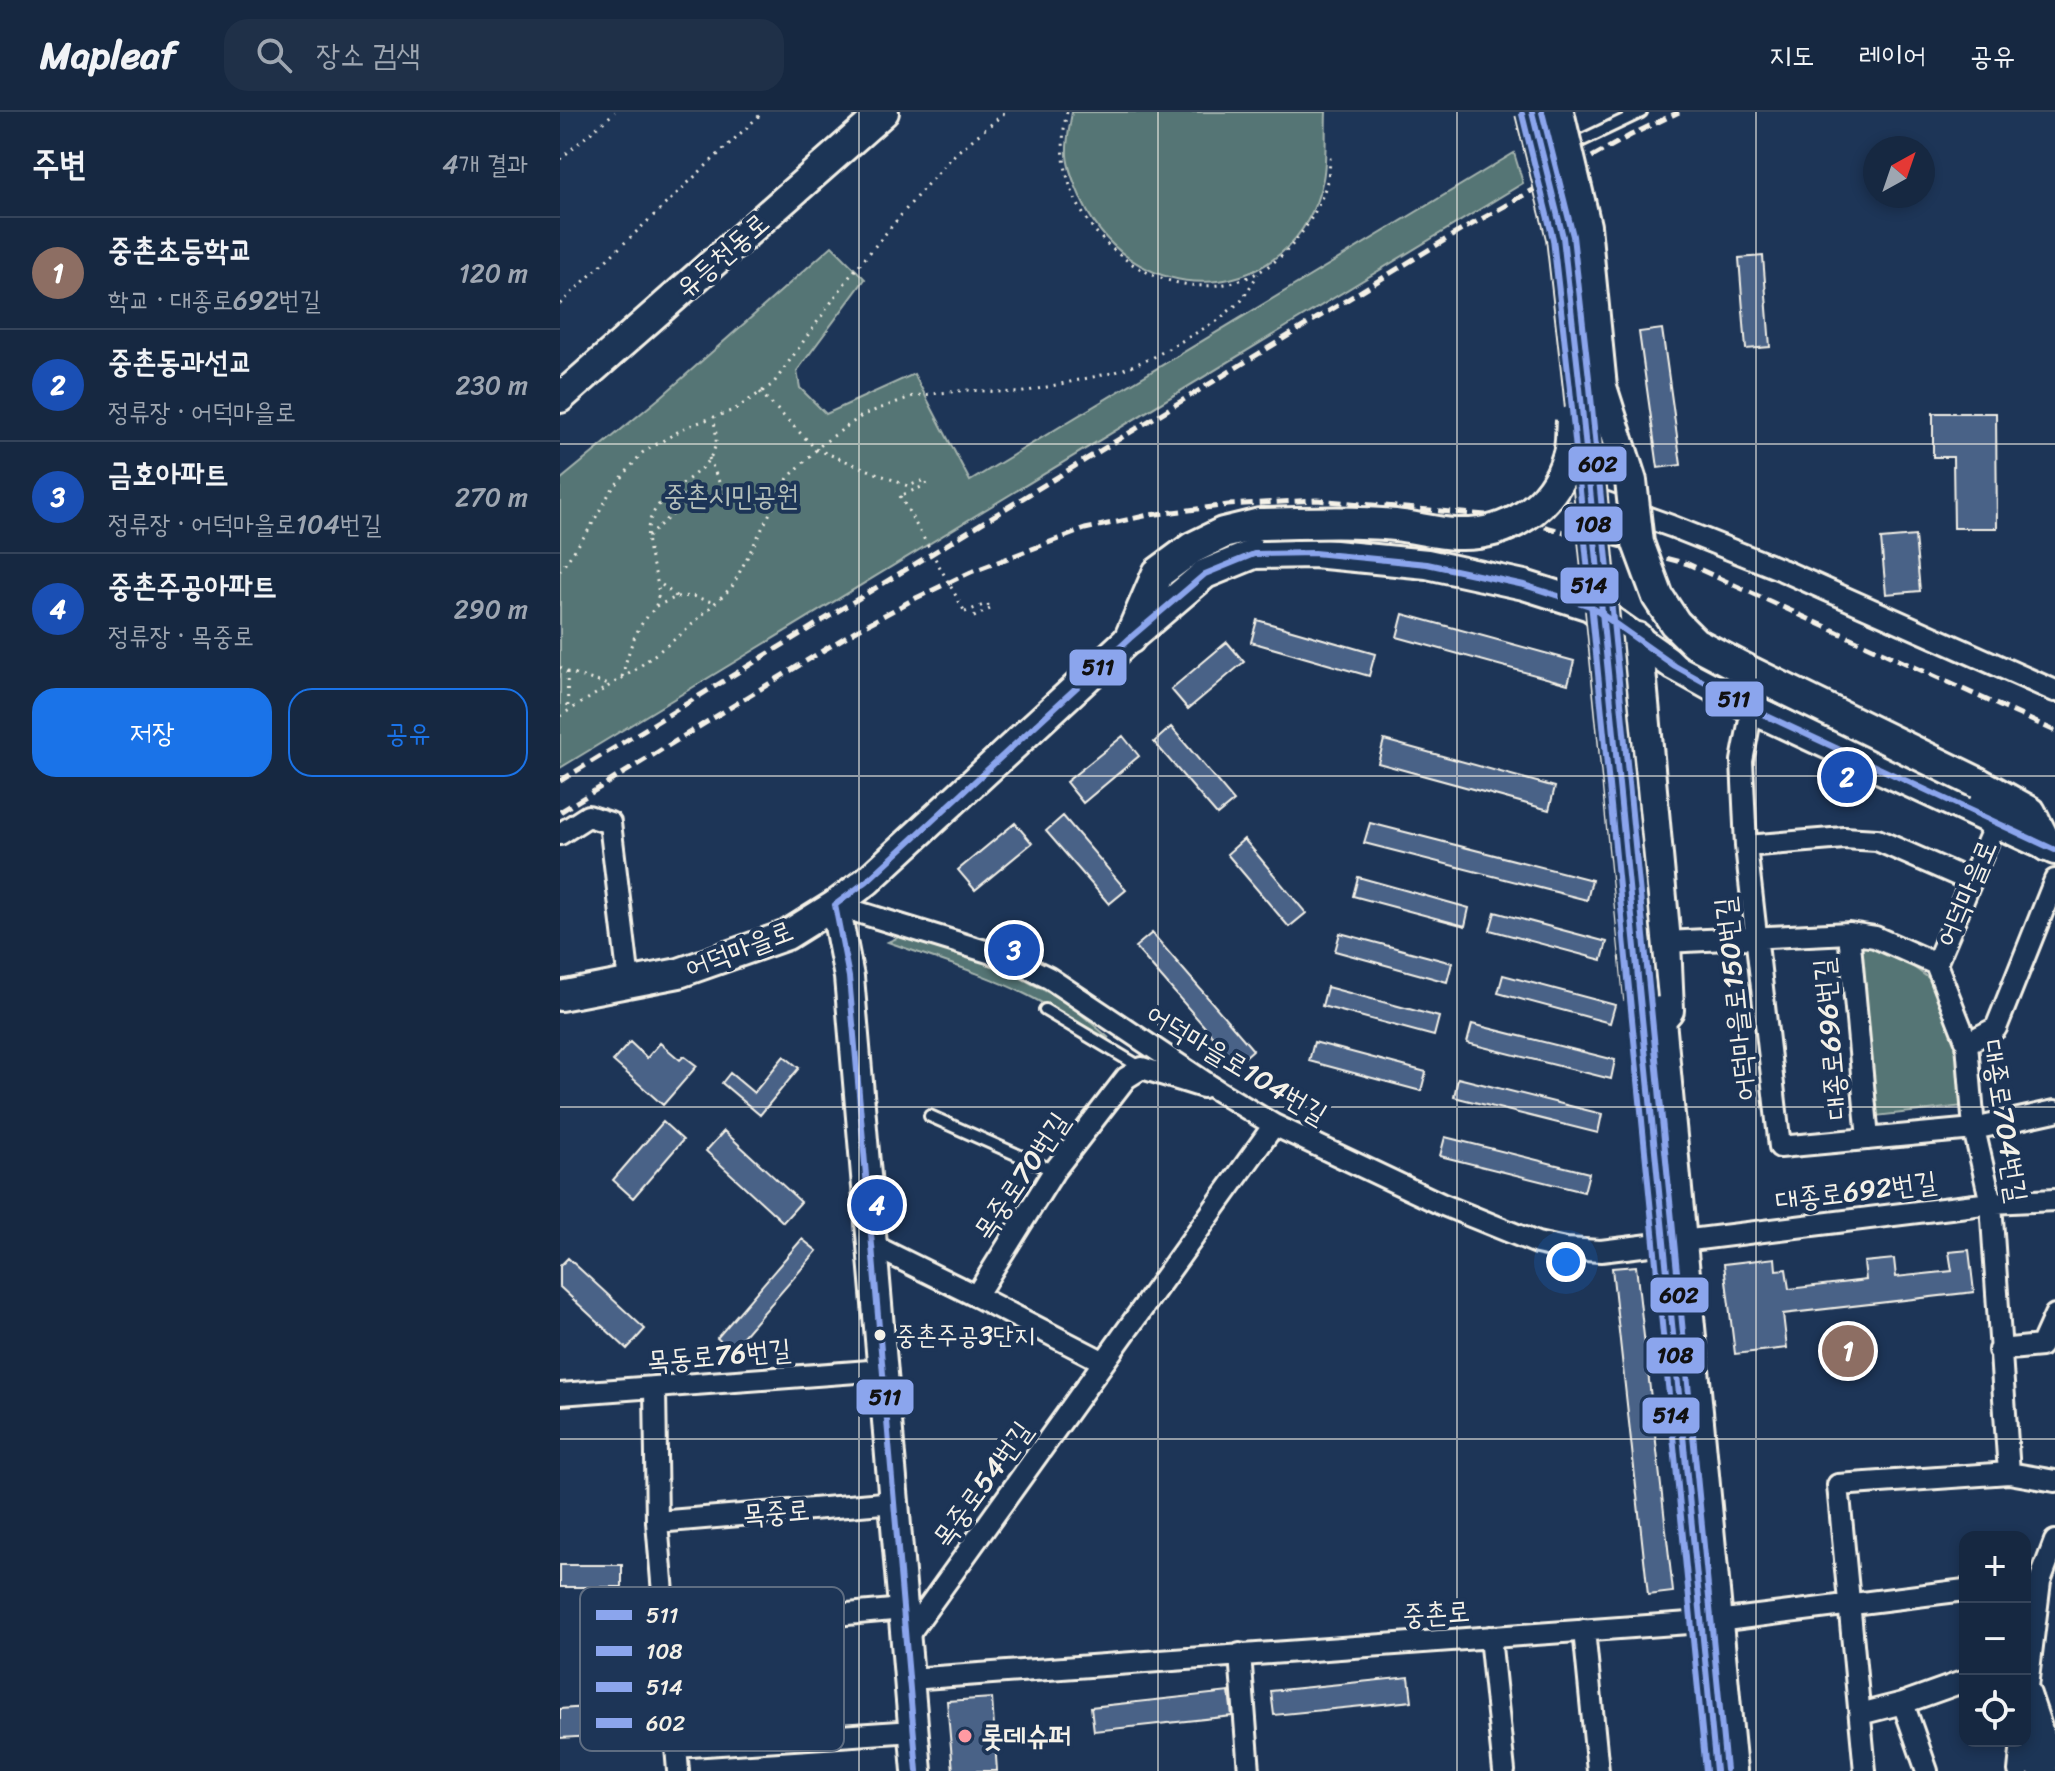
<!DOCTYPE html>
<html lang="ko">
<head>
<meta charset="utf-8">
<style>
	body { margin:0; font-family:Sriracha,"Poor Story",sans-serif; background:#1f3048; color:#f1f3f6 }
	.controls { position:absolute; right:24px; bottom:24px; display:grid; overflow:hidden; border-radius:16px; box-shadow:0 4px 12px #0003 }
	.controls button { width:72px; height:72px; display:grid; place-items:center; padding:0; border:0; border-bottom:2px solid #35445a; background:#162841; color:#f1f3f6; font:40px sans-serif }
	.compass { position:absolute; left:1303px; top:24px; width:72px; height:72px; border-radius:50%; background:#162841; box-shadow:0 4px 12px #0003; rotate:40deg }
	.you { position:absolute; left:1006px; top:1150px; width:28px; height:28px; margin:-20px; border:6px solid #fff; border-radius:50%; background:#1a73e8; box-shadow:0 0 0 12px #1a73e833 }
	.badge { display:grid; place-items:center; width:52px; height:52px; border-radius:50%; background:#1a73e8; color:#fff; font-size:26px; font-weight:700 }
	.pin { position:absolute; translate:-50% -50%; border:4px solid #fff; box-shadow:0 2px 8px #0006 }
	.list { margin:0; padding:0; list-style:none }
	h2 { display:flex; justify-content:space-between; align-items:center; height:104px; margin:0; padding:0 32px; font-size:34px }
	h2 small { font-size:26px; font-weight:400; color:#9ea6b1 }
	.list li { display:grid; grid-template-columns:52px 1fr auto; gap:24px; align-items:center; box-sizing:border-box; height:112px; padding:0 32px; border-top:2px solid #35445a }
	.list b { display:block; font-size:30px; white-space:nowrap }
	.list p { margin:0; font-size:26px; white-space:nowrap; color:#9ea6b1 }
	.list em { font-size:26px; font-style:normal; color:#9ea6b1 }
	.actions { display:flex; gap:16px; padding:24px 32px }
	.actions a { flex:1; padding:18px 0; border:2px solid #1a73e8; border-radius:24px; text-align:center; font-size:28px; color:#1a73e8 }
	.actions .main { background:#1a73e8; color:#fff }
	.icon { flex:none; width:44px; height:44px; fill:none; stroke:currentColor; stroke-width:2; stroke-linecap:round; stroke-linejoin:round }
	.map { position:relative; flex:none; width:1495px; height:1659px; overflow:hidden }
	header { display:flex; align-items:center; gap:48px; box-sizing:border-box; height:112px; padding:0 40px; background:#162841; border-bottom:2px solid #35445a }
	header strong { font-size:38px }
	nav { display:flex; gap:44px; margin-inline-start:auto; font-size:28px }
	.search { width:560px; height:72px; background:#1f3048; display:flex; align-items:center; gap:20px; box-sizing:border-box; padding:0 28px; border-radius:24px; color:#9ea6b1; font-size:30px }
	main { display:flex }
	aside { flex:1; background:#162841 }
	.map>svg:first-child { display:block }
	.green { fill:#557574; stroke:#a4b3ae; stroke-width:2 }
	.building { fill:#496287; stroke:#f4f1e8; stroke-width:2 }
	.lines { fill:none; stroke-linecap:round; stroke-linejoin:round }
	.lane-casing { stroke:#f4f1e8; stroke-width:16 }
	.street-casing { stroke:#f4f1e8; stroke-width:26 }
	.secondary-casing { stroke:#f4f1e8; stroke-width:34 }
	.primary-casing { stroke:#f4f1e8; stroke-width:36 }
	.path { stroke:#f4f1e8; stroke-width:3; stroke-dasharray:2 6; stroke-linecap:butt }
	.lane { stroke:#1d3557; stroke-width:10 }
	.street { stroke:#1d3557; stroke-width:20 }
	.secondary { stroke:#1d3557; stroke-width:28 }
	.primary { stroke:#1d3557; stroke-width:30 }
	.rail { stroke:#f4f1e8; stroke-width:5; stroke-dasharray:12 6; stroke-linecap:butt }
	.primary-bridge-casing { stroke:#f4f1e8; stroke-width:36; stroke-linecap:butt }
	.path-bridge { stroke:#f4f1e8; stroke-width:3; stroke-dasharray:2 6; stroke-linecap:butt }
	.primary-bridge { stroke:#1d3557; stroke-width:30 }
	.bus-1-casing { stroke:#1d3557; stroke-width:12 }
	.bus-2-casing { stroke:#1d3557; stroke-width:12 }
	.bus-3-casing { stroke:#1d3557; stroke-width:12 }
	.bus-4-casing { stroke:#1d3557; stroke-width:12 }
	.bus-1 { stroke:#8ba5ed; stroke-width:6 }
	.bus-2 { stroke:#8ba5ed; stroke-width:6 }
	.bus-3 { stroke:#8ba5ed; stroke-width:6 }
	.bus-4 { stroke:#8ba5ed; stroke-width:6 }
	.grid { fill:none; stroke:#f4f1e8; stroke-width:2; stroke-opacity:0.55 }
	.bus-dot { fill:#f4f1e8; stroke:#1d3557; stroke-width:3 }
	.poi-dot { fill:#ff9aa2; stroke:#1d3557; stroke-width:3 }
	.labels { text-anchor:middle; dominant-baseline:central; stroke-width:8; stroke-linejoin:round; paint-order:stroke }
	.bus-label { font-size:26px; fill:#f4f1e8; stroke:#1d3557; text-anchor:start }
	.street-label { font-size:28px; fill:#f4f1e8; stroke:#1d3557 }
	.park-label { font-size:28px; fill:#b4bfba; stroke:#1d3557 }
	.poi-label { font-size:28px; font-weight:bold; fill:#f4f1e8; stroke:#1d3557; text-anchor:start }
	.key { fill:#1d3557; stroke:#5e6d82; stroke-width:2 }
	.key-label { font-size:22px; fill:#f4f1e8 }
	.line-badge { stroke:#1d3557; stroke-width:3 }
	.pale-badge-label { font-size:22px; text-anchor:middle; font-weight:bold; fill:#111 }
</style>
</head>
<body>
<header>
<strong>Mapleaf</strong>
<div class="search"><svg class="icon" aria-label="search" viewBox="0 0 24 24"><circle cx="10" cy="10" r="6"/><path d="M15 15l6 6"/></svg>장소 검색</div>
<nav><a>지도</a><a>레이어</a><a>공유</a></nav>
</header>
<main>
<aside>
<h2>주변<small>4개 결과</small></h2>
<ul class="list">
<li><span class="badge" style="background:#8d6e63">1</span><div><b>중촌초등학교</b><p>학교 · 대종로692번길</p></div><em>120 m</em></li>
<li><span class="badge" style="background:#1a4fb4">2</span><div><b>중촌동과선교</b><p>정류장 · 어덕마을로</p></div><em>230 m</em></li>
<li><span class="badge" style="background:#1a4fb4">3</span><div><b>금호아파트</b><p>정류장 · 어덕마을로104번길</p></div><em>270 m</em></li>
<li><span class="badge" style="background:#1a4fb4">4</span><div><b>중촌주공아파트</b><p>정류장 · 목중로</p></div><em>290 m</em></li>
</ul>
<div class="actions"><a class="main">저장</a><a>공유</a></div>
</aside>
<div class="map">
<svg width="1495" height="1659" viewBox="0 0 1495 1659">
	<rect width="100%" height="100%" fill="#1d3557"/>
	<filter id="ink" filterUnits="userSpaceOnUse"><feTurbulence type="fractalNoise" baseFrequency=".0125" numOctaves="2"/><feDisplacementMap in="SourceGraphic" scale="16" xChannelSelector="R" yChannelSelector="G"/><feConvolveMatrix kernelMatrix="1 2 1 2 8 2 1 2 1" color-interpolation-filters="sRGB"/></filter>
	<g filter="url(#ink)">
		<path class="green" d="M512 0H766C765 20 767 48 763 67 735 196 576 204 522 89 516 75 508 58 507 43 506 29 510 13 512 0Z
			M954 41 963 71 0 656V368L102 284 272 134 305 167 237 259 240 276 266 302 354 262 410 369Z
			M341 824 440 855 508 891 549 926C520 914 495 897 467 883 423 861 375 847 328 830Z
			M1296 827 1341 846 1378 873 1394 919 1404 994 1316 1004Z"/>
		<path class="building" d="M1203 144 1210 235 1186 237 1179 146Z
			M1102 217 1121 353 1098 356 1079 220Z
			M1373 301H1436L1437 416H1394L1393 345H1373Z
			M1355 424 1360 479 1326 482 1321 427Z
			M843 502 1014 549 1008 572 837 525Z
			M697 508 815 542 809 564 691 530Z
			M667 530 684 550 628 597 611 577Z
			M611 615 674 689 657 703 594 630Z
			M563 624 579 644 523 691 506 670Z
			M824 628 995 675 989 698 818 651Z
			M503 704 566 778 549 792 486 719Z
			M455 711 472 731 415 778 398 758Z
			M810 711 1032 768 1027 788 804 731Z
			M684 727 746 801 729 815 667 742Z
			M798 765 909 796 905 814 793 784Z
			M935 800 1047 830 1042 848 930 818Z
			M592 821 693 938 677 952 575 835Z
			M780 821 892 851 887 870 775 839Z
			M943 863 1055 893 1050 911 938 881Z
			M767 875 879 905 874 924 762 894Z
			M912 912 1055 948 1051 967 907 931Z
			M70 930 87 946 100 931 120 948 124 944 137 954 103 993 53 949Z
			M754 930 866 960 861 979 749 949Z
			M224 944 239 956 200 1003 162 971 170 961 194 981Z
			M898 966 1042 1002 1038 1021 894 985Z
			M103 1010 123 1028 73 1086 53 1068Z
			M164 1019 241 1090 223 1110 146 1039Z
			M885 1025 1029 1061 1024 1080 880 1044Z
			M242 1127 257 1139 171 1238 157 1226Z
			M1409 1138 1414 1180 1223 1202 1227 1236 1175 1242 1164 1152 1215 1146 1216 1158 1226 1157 1229 1177 1306 1168 1304 1150 1334 1147 1336 1165 1392 1159 1389 1140Z
			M8 1146 85 1217 67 1237 0 1175V1154Z
			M1076 1154 1113 1480 1088 1483 1052 1156Z
			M0 1453H62V1475H0Z
			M849 1565 852 1589 714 1603 711 1579Z
			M669 1580 672 1604 534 1619 531 1595Z
			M41 1583 42 1597 64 1595 66 1622 0 1626V1597L27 1595 26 1584Z
			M432 1586 437 1659H393L387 1589Z"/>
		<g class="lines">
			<defs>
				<path id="lane" d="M1010 34 1081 0
					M485 898 582 956
					M370 1004 494 1059"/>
				<path id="street" d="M1007 377 1111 414 1222 458 1495 579
					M1192 597 1182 649 1186 734 1220 1035 1414 1017 1495 999
					M0 722 28 704 50 711 69 870
					M1186 734 1284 726 1317 728 1411 769
					M275 793 448 846 489 866 658 979 714 1013 881 1092 977 1131 1005 1137 1041 1139 1431 1091 1495 1088
					M1289 821 1308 1027
					M1105 830 1289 821 1315 825 1376 852 1407 931 1414 1017 1431 1091 1449 1361
					M1376 852 1436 710
					M1407 931 1436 916 1495 768
					M312 1133 416 1184 494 1059 566 966 582 956 643 975
					M416 1184 544 1250
					M1439 1238 1481 1234 1495 1203
					M95 1277 97 1410 118 1659
					M0 1282 323 1258
					M97 1410 335 1390
					M106 1518 344 1497
					M1024 1518 1038 1659
					M930 1525 944 1659
					M346 1526 714 1013
					M680 1542 689 1659
					M350 1567 1157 1509 1405 1478
					M1343 1591 1367 1659
					M1465 1591 1480 1469 1495 1429
					M1300 1602 1343 1591 1405 1569
					M116 1635 354 1619
					M1305 1659 1278 1373 1449 1361 1495 1369
					M1459 1659 1462 1629"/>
				<path id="secondary" d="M0 286 324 0
					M275 793 289 865 357 1659
					M0 884 119 861 227 823 275 793 307 769 570 526 645 462 694 442 754 441 867 452 964 473 1030 494 1115 554 1192 597 1495 738
					M1466 1583 1481 1628 1483 1659"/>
				<path id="primary" d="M570 526 598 461 632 436 663 421 700 412
					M1077 526 1105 830 1108 898 1102 905
					M1418 671 1470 700 1487 734
					M1098 887 1171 1659"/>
			</defs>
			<use href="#lane" class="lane-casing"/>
			<use href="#street" class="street-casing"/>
			<use href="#secondary" class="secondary-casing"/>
			<use href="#primary" class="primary-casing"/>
			<path class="path" d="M507 0C475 132 652 242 740 123 757 100 770 74 770 45
				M0 47 55 0
				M0 192 203 0
				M200 280 256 337 348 374 362 369 367 370 366 373 340 384
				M149 346 164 382
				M117 376 128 392
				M88 425C133 378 156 378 216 388
				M0 459 30 416 50 380 82 341 126 315 174 298 213 272 290 164 363 77 396 41 446 0
				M117 485 132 484 155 491
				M96 494 117 485 97 469
				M405 500 426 492 432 496 412 506
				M0 555 7 560 49 573
				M7 560 8 599
				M62 565C67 546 71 529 81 513 85 506 93 500 96 493 107 466 73 432 95 398 111 373 152 360 156 330 157 322 154 313 154 305
				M0 604 75 558 124 520 172 475 228 366 262 332 303 303 353 284 408 278 459 281 556 260 592 246 657 209 682 188 698 162"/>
			<use href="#lane" class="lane"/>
			<use href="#street" class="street"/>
			<use href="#secondary" class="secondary"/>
			<use href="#primary" class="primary"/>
			<path class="rail" d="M0 669 893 123 1071 23 1119 0
				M0 700 295 519 356 486 411 460 525 417 589 403 668 393 757 388 947 405 1128 452 1495 619"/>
			<defs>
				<path id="primary-bridge" d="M972 0 1003 125 1020 276 1081 887
					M998 0 1025 114 1041 275
					M1041 275 1071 369 1078 431 1098 485 1115 511 1135 531 1190 560 1418 671
					M700 412C745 411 790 409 835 413 855 415 875 421 896 422 947 424 993 396 1008 345 1012 334 1011 321 1012 309"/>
			</defs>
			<use href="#primary-bridge" class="primary-bridge-casing"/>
			<path class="path-bridge" d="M340 384 405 500"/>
			<use href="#primary-bridge" class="primary-bridge"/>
			<defs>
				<path id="bus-1" d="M275 793 307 769 570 526 645 462 694 442 754 441 867 452 964 473 1030 494 1115 554 1192 597 1495 738
					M275 793 289 865 357 1659"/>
				<path id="bus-2" d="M972 0 1003 125 1020 276 1156 1659"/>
				<path id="bus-3" d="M962 2 993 127 1010 277 1146 1659"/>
				<path id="bus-4" d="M982 0 1013 124 1030 275 1166 1658"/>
			</defs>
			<use href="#bus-1" class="bus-1-casing"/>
			<use href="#bus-2" class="bus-2-casing"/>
			<use href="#bus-3" class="bus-3-casing"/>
			<use href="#bus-4" class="bus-4-casing"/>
			<use href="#bus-1" class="bus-1"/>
			<use href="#bus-2" class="bus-2"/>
			<use href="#bus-3" class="bus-3"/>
			<use href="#bus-4" class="bus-4"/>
		</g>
	</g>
	<path class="grid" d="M299 0V1659M598 0V1659M897 0V1659M1196 0V1659M0 332H1495M0 664H1495M0 995H1495M0 1327H1495"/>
	<circle class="bus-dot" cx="320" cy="1223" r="7"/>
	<circle class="poi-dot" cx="405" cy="1624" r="8"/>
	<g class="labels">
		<g class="bus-label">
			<text x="335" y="1223">중촌주공3단지</text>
		</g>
		<g class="street-label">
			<text transform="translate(162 143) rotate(-41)">유등천동로</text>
			<text transform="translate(1406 781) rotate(-67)">어덕마을로</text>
			<text transform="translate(179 837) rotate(-21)">어덕마을로</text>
			<text transform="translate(1175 887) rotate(-96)">어덕마을로150번길</text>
			<text transform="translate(1270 927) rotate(-95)">대종로696번길</text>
			<text transform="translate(677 952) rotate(31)">어덕마을로104번길</text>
			<text transform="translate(1445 1009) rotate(81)">대종로704번길</text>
			<text transform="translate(461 1064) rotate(-56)">목중로70번길</text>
			<text transform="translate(1296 1079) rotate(-7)">대종로692번길</text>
			<text transform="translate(159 1243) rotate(-5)">목동로76번길</text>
			<text transform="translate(422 1372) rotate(-54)">목중로54번길</text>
			<text transform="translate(216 1400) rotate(-5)">목중로</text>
			<text transform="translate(876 1501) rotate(-4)">중촌로</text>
		</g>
		<g class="park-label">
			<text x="171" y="383">중촌시민공원</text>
		</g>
		<g class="poi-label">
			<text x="421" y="1624">롯데슈퍼</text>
		</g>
	</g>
	<rect x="20" y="1475" width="264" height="164" rx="12" class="key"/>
	<rect x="36" y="1498" width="36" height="10" fill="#8ba5ed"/>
	<rect x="36" y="1534" width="36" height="10" fill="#8ba5ed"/>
	<rect x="36" y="1570" width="36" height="10" fill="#8ba5ed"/>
	<rect x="36" y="1606" width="36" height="10" fill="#8ba5ed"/>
	<g class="key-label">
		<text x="86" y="1511">511</text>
		<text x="86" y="1547">108</text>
		<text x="86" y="1583">514</text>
		<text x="86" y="1619">602</text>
	</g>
	<g class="line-badge">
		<rect x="1007" y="333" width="61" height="38" rx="8" fill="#8ba5ed"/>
		<rect x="1003" y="393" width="61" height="38" rx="8" fill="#8ba5ed"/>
		<rect x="999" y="454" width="61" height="39" rx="8" fill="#8ba5ed"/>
		<rect x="508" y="536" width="60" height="39" rx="8" fill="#8ba5ed"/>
		<rect x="1144" y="568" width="61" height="38" rx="8" fill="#8ba5ed"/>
		<rect x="1089" y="1164" width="61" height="38" rx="8" fill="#8ba5ed"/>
		<rect x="1085" y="1224" width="61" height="39" rx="8" fill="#8ba5ed"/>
		<rect x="295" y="1266" width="60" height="38" rx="8" fill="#8ba5ed"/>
		<rect x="1081" y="1284" width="60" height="39" rx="8" fill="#8ba5ed"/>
	</g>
	<g class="pale-badge-label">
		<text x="1038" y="360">602</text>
		<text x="1033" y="420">108</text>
		<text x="1029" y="481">514</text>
		<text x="538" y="563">511</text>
		<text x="1174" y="595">511</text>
		<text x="1119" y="1191">602</text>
		<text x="1115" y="1251">108</text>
		<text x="325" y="1293">511</text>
		<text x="1111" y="1311">514</text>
	</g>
</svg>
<div class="controls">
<button>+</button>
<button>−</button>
<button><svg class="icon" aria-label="locate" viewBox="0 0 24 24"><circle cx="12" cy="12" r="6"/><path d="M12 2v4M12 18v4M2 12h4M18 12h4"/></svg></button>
</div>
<svg class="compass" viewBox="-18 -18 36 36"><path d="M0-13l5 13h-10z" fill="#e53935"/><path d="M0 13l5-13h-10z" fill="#9ea6b1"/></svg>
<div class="you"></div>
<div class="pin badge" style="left:1288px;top:1239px;background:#8d6e63">1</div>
<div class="pin badge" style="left:1287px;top:665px;background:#1a4fb4">2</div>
<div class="pin badge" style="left:454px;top:838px;background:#1a4fb4">3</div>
<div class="pin badge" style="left:317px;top:1093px;background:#1a4fb4">4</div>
</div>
</main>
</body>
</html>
